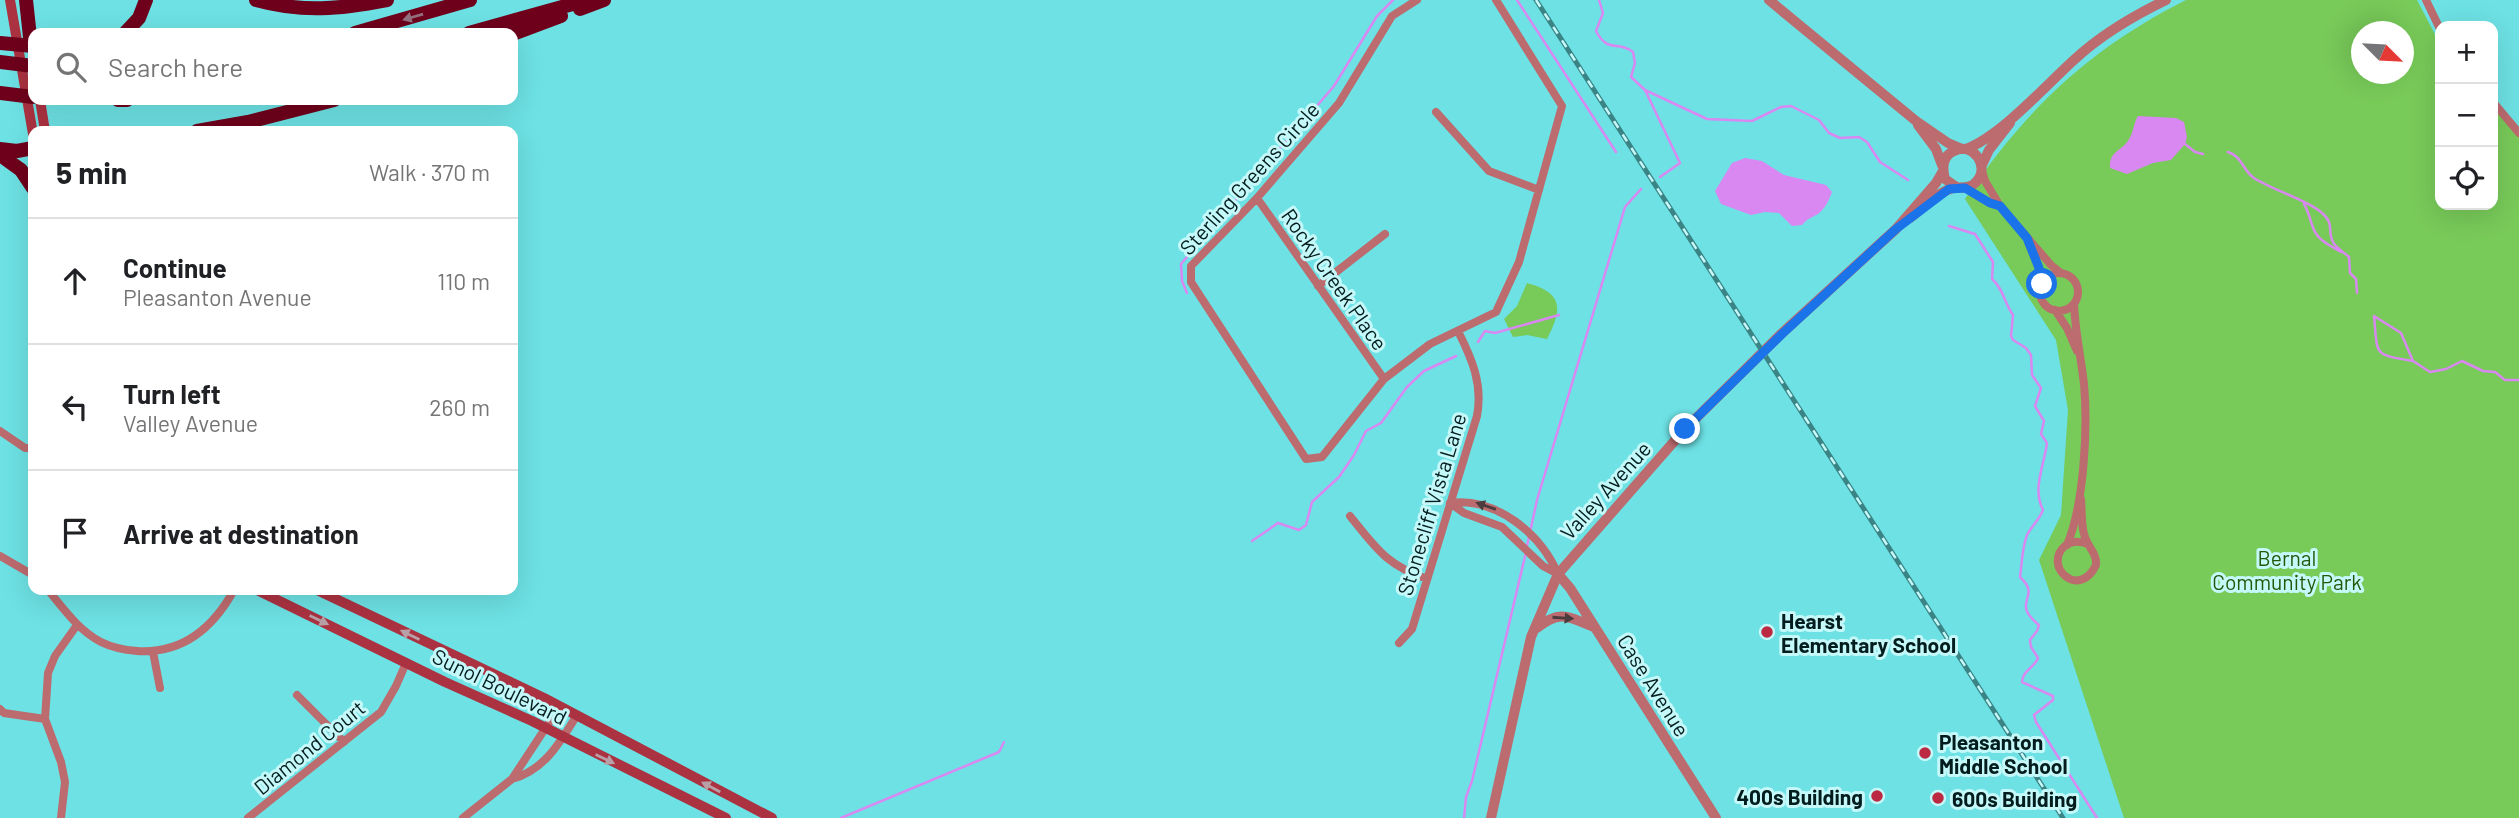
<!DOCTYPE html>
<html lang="en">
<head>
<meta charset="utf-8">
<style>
	body { margin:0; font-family:Barlow,sans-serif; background:#f6f6f6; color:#202124 }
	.controls { position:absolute; right:21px; top:21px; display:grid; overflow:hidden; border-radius:14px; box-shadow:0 7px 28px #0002 }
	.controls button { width:63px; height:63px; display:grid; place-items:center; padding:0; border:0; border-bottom:2px solid #e0e0e0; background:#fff; color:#202124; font:35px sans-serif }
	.compass { position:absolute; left:2351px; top:21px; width:63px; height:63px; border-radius:50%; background:#fff; box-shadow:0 7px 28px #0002; rotate:114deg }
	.stop { position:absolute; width:21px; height:21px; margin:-16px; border:5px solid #1a73e8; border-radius:50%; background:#fff }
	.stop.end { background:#1a73e8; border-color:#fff; box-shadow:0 2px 7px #0008 }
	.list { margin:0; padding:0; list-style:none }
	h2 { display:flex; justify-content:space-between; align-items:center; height:91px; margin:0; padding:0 28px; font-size:30px }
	h2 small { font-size:23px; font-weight:400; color:#757577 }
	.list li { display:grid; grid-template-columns:46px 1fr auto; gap:21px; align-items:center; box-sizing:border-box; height:126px; padding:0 28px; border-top:2px solid #e0e0e0 }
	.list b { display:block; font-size:26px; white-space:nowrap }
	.list p { margin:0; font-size:23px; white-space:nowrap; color:#757577 }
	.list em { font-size:23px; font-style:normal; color:#757577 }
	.icon { flex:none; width:38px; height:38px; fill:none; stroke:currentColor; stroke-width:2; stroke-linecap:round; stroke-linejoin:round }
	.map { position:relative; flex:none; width:2519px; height:818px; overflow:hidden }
	.search { position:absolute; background:#fff; box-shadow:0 7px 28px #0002; left:28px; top:28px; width:490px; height:77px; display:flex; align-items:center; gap:18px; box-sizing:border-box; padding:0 24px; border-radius:14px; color:#757577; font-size:26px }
	.panel { position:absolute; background:#fff; box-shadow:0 7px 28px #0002; left:28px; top:126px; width:490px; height:469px; border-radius:14px }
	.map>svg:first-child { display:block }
	.green { fill:#78ca59; fill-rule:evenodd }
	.water { fill:#d988f2 }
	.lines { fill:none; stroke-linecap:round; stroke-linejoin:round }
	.stream { stroke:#d988f2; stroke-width:2.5 }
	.minor { stroke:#bc6b6e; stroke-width:8 }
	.tertiary { stroke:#bc6b6e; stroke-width:10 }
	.secondary { stroke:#ab3241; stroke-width:10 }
	.motorway { stroke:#6f001c; stroke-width:14 }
	.rail-casing { stroke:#3b8486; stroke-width:5 }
	.rail { stroke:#c4f8f9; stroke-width:2.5; stroke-dasharray:8; stroke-linecap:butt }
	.motorway-bridge { stroke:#6f001c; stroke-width:14 }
	.oneway { fill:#95707f }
	.oneway2 { fill:#4d3c3d }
	.oneway3 { fill:#b99fa6 }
	.route { stroke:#1a73e8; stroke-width:9 }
	.poi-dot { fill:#bb2a41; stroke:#c4f8f9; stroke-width:2.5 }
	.labels { text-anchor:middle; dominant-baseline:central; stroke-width:6; stroke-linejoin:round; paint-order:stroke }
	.street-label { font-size:21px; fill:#031c1d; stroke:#c4f8f9 }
	.park-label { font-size:21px; fill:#245809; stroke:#c4f8f9 }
	.poi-label { font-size:21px; font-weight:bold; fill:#031c1d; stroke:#c4f8f9; text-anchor:start }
</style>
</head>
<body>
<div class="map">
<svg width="2519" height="818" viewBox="0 0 2519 818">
	<rect width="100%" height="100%" fill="#6de1e4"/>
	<path class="green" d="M2186 0H2417L2440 44V205H2493V107L2519 136V818H2124L2039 560 2061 515 2068 410 2056 340 1965 199C2026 109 2089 49 2186 0ZM2362 32H2404V74H2362Z
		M1527 283C1563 293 1563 308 1547 339L1527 335 1513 337 1504 319 1517 306Z"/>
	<path class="water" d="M2138 116 2176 118 2184 122 2187 137 2185 144 2171 160 2153 163 2127 174 2110 168C2109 150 2122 152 2129 139 2134 132 2133 124 2138 116Z
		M1745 158 1762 161 1784 175 1826 185 1832 192C1829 200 1825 209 1818 214 1811 218 1808 218 1802 225L1792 226 1779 213 1765 212 1751 215 1721 204 1715 191 1732 163Z"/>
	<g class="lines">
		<path class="stream" d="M1517 0 1616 152
			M1599 0 1603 13 1596 31C1608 54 1618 40 1633 52L1635 63 1631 77 1645 90 1707 119 1752 121 1781 107 1791 106 1819 120 1829 133 1840 138 1859 137 1867 142 1880 162 1908 180
			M1645 90 1680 163 1660 177
			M1298 128 1334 86 1377 16 1393 0
			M2185 144 2195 152 2203 154
			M2228 152C2242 156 2243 171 2254 178 2272 190 2310 201 2322 213 2335 224 2327 231 2333 242 2336 248 2345 253 2349 257L2350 273 2356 279 2357 293
			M2304 204C2309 212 2310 221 2314 230 2319 241 2331 246 2341 252
			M1949 226 1975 234 1993 262 1992 279C2003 288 2004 302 2013 315L2011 336 2013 340 2026 348 2031 355 2032 375 2041 388 2035 406 2044 421 2041 434 2047 443C2044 466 2032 489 2043 510 2039 520 2032 526 2027 535 2022 548 2022 563 2020 577 2043 598 2009 601 2039 625L2037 631 2030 640 2031 647 2038 658C2035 667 2022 671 2022 682L2053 696V700L2034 715 2036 722 2097 818
			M1187 293 1182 281 1181 264 1286 141
			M2374 316 2401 333 2413 361 2430 372 2446 369 2462 361 2483 371 2495 372 2505 380H2519
			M2374 316C2378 356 2372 354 2413 361
			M1478 342 1485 331 1495 333 1559 315
			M1252 541 1278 523 1299 530 1306 525 1312 502 1339 477 1354 455 1366 431 1381 423 1407 387 1424 371 1456 356
			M1527 546 1537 500 1625 207 1641 189
			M841 818 999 752 1004 742
			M1464 818 1466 797 1472 781 1526 552"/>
		<path class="minor" d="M1417 0 1392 16 1339 103 1257 198 1191 266V282L1306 459 1322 457 1384 379 1430 344 1496 312 1519 262 1562 106 1496 0
			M2426 0 2440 29
			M2493 102 2519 133
			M1436 112 1489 171 1539 190
			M1982 171 1985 181 2000 206 2051 265 2061 273
			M1965 188 1990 203 2000 206
			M1257 198 1384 379
			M2029 244 2039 268 2042 284
			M2040 292a19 19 0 1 1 38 0a19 19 0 1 1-38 0Z
			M1318 286 1385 234
			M2055 310 2067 328 2077 351
			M0 431 25 448H33
			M2081 499C2082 510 2081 523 2084 534 2087 547 2097 552 2096 565 2079 601 2041 565 2066 545 2073 540 2080 541 2088 544
			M1450 503C1496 497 1540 533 1558 574
			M1450 503 1464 513 1502 527 1543 566 1558 574
			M1350 516C1376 548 1386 565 1427 579
			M2067 545C2084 505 2088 428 2084 384 2081 357 2075 331 2074 304
			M0 556 33 575
			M48 590C64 609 78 630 101 642 113 648 124 650 137 651 182 654 213 628 234 590
			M1399 643 1412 629 1477 416C1483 384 1472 359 1458 331
			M153 652 160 688
			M297 695 344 742
			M0 709 4 713 45 719
			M512 779C545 770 560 742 577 715
			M61 818 65 782 61 762 45 719 48 673 55 656 77 625
			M248 818 381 712 396 686 406 663
			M463 818 512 779 560 706"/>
		<path class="tertiary" d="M1769 0 1916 121 1948 143 1962 149
			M1918 125 1936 149 1942 165
			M1966 149C2001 136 2046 85 2075 59 2102 34 2133 16 2166 0
			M1982 165 1989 150 2010 123
			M1910 218C1922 209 1937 193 1950 189 1959 186 1969 190 1976 182 1991 167 1973 141 1954 151 1942 156 1942 168 1945 179L1958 188
			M1558 574 1570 588 1716 818
			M1537 628C1560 609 1569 617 1594 627
			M1491 818 1531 637 1558 574 1685 429 1781 334 1896 229 1936 183 1943 171"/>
		<path class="secondary" d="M10 0 33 134
			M40 100 45 131
			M257 590 445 682 532 721 726 818
			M317 590 544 698 772 818"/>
		<path class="motorway" d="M26 0 30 37
			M256 0C303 13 340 9 387 0
			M580 9 604 0
			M125 33 139 18 146 0
			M355 33 470 0
			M469 33 587 0
			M513 34 561 16
			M118 100H127
			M197 131 248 122 334 100
			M0 149 17 151 33 148
			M0 155 21 170 33 188"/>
		<defs>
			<path id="rail" d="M1536 0 2063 818"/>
		</defs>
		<use href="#rail" class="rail-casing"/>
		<use href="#rail" class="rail"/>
		<path class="motorway-bridge" d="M0 43 33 46
			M0 62 33 66
			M0 93 33 97"/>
	</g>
	<defs><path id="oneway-solid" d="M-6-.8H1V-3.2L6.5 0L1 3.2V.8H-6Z" transform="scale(1.75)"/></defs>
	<use class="oneway" href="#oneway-solid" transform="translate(413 17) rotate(164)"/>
	<g class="oneway2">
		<use href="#oneway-solid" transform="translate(1486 506) rotate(-161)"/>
		<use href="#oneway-solid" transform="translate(1563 618) rotate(4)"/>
	</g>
	<g class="oneway3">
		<use href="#oneway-solid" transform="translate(319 620) rotate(26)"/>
		<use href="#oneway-solid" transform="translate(410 635) rotate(-154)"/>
		<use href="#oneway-solid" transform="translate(605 759) rotate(26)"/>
		<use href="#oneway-solid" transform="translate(711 787) rotate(-152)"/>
	</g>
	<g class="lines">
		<path class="route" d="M1685 429 1782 334 1896 229 1949 189 1965 188 1990 203 2000 206 2027 238 2039 268 2042 284"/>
	</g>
	<g class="poi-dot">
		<circle cx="1767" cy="632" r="7"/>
		<circle cx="1925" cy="753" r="7"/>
		<circle cx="1877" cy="796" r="7"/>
		<circle cx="1938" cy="798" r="7"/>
	</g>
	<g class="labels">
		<g class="street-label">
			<text transform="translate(1249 178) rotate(-48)">Sterling Greens Circle</text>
			<text transform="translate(1335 279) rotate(55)">Rocky Creek Place</text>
			<text transform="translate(1605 490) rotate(-48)">Valley Avenue</text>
			<text transform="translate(1431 504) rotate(-73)">Stonecliff Vista Lane</text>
			<text transform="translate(1654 685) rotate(58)">Case Avenue</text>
			<text transform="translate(500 686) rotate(26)">Sunol Boulevard</text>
			<text transform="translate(309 747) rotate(-39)">Diamond Court</text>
		</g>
		<g class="park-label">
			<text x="2287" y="557">Bernal<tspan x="2287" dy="24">Community Park</tspan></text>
		</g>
		<g class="poi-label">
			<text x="1781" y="620">Hearst<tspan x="1781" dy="24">Elementary School</tspan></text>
			<text x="1939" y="741">Pleasanton<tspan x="1939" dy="24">Middle School</tspan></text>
			<text x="1863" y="796" text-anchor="end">400s Building</text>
			<text x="1952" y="798">600s Building</text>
		</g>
	</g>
</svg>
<div class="controls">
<button>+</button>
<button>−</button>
<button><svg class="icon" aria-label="locate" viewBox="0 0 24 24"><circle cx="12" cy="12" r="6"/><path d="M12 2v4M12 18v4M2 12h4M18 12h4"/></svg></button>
</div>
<svg class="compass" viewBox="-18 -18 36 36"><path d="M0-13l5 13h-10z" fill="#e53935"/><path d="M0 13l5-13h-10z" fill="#757577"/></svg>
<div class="stop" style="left:2042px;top:284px"></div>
<div class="stop end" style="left:1685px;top:429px"></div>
<div class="search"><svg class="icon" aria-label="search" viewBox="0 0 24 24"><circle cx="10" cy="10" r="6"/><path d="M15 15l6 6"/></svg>Search here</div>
<section class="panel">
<h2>5 min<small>Walk · 370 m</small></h2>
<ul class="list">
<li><svg class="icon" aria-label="ahead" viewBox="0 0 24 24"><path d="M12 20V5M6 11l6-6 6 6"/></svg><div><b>Continue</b><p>Pleasanton Avenue</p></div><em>110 m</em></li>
<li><svg class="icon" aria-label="left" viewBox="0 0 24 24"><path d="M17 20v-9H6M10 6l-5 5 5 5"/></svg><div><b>Turn left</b><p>Valley Avenue</p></div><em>260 m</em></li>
<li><svg class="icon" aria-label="arrive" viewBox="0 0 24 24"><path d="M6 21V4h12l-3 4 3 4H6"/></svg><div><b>Arrive at destination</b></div></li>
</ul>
</section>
</div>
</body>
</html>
